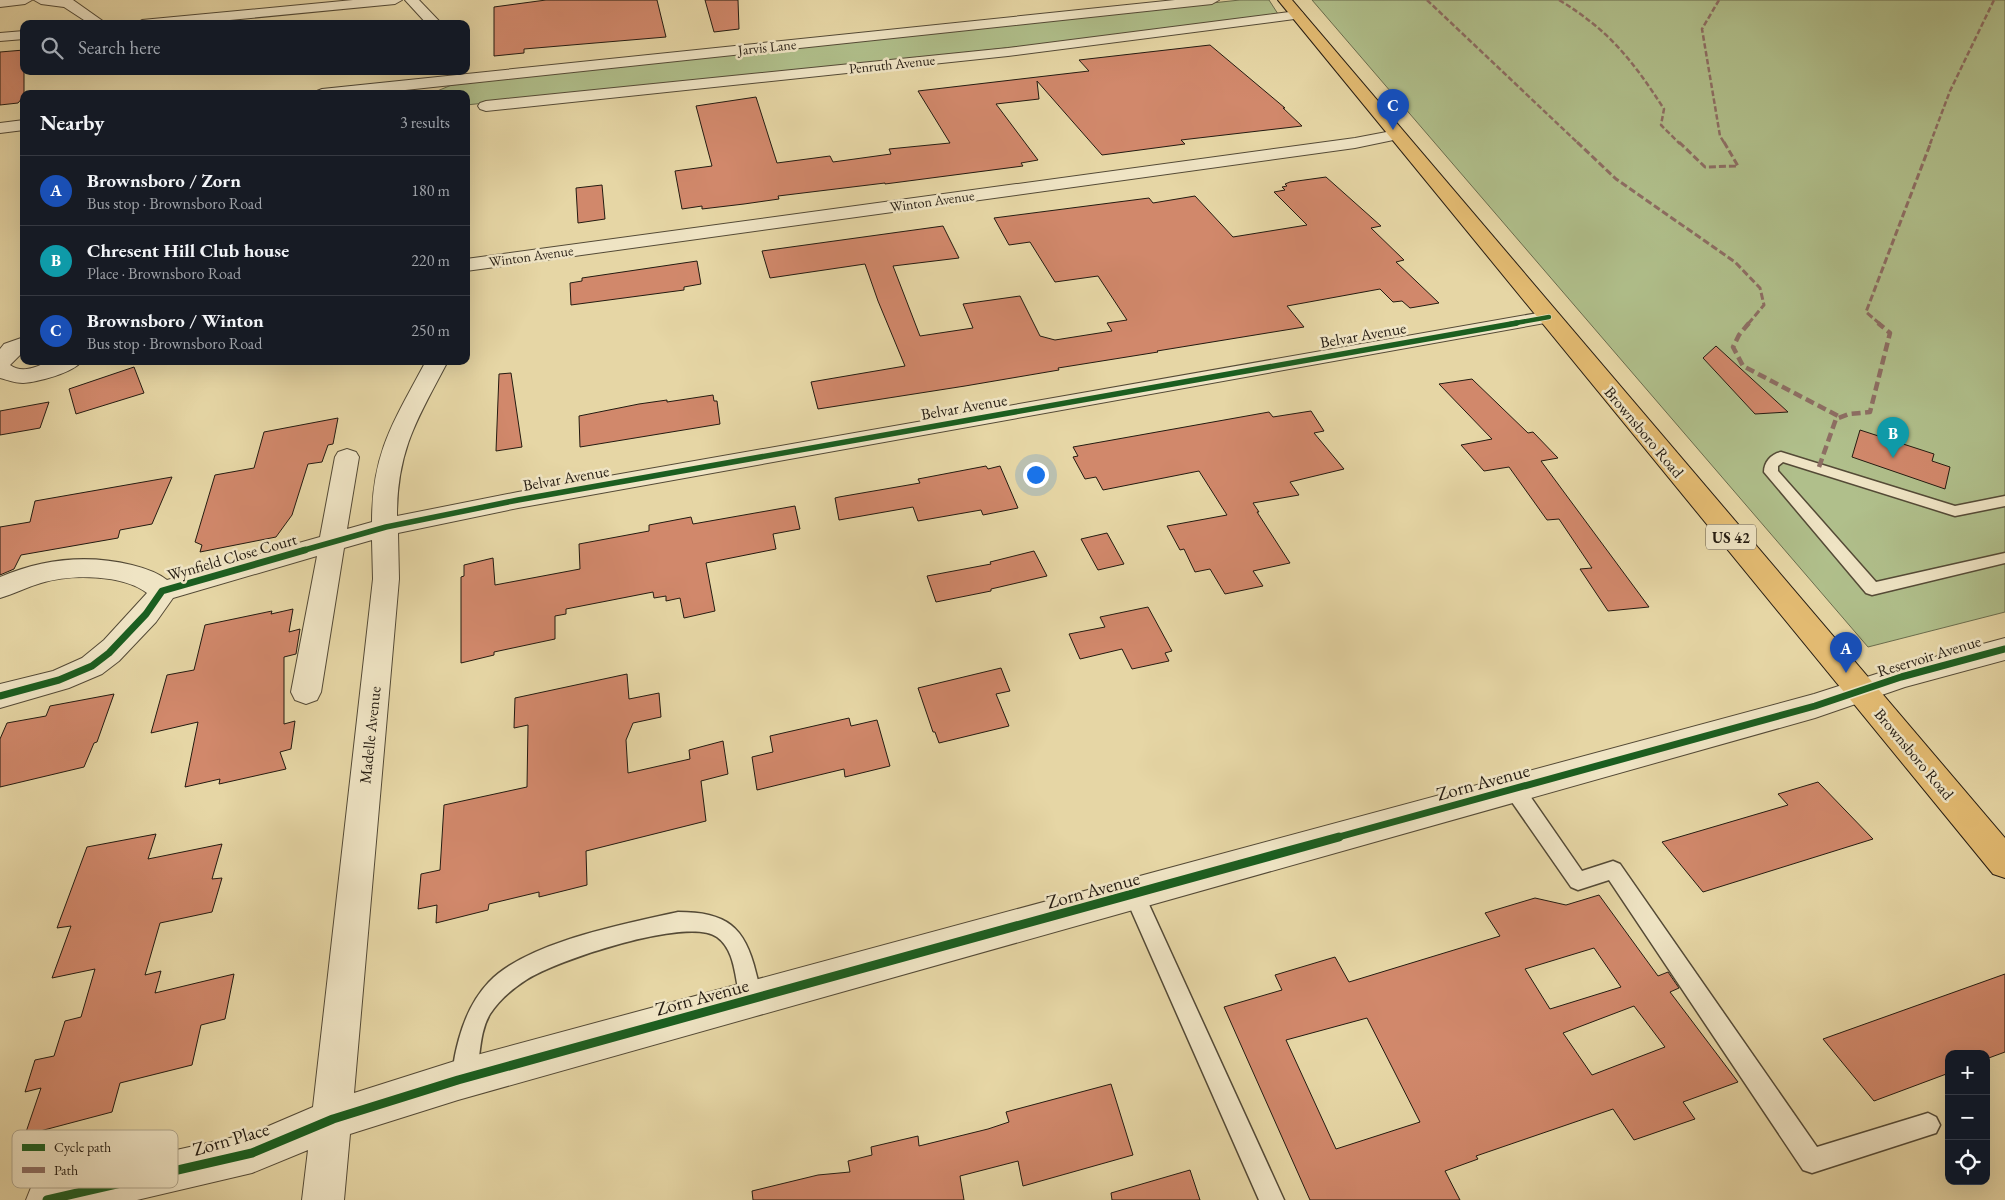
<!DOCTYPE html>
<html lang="en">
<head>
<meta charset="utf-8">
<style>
	body { margin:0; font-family:"EB Garamond",serif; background:#20242c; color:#f1f3f6 }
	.controls { position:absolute; right:15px; bottom:15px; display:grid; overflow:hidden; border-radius:10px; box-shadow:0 5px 20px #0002 }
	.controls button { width:45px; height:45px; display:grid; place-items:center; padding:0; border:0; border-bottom:1px solid #363941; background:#171b24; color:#f1f3f6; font:25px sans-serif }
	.you { position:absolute; left:1035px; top:474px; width:18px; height:18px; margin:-12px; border:4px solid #fff; border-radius:50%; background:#1a73e8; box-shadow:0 0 0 8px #1a73e833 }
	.badge { display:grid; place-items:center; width:32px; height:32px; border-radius:50%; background:#c59692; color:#fff; font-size:16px; font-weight:700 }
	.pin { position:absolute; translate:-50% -41px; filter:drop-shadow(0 1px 2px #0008) }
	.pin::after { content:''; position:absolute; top:26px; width:18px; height:15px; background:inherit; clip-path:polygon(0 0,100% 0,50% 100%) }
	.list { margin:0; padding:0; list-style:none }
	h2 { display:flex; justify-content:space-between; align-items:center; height:65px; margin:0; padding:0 20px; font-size:21px }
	h2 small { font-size:16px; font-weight:400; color:#9ea1a6 }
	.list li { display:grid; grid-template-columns:32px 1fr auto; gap:15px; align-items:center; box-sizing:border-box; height:70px; padding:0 20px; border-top:1px solid #363941 }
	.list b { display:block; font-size:19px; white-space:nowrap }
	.list p { margin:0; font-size:16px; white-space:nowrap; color:#9ea1a6 }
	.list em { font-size:16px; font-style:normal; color:#9ea1a6 }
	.icon { flex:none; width:28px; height:28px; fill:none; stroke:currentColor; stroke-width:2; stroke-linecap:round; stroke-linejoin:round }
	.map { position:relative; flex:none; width:2005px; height:1200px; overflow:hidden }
	.search { position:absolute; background:#171b24; box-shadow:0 5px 20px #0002; left:20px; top:20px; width:450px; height:55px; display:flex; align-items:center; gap:12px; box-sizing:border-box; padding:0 18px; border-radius:10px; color:#9ea1a6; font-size:19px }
	.panel { position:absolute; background:#171b24; box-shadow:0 5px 20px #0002; left:20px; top:90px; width:450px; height:275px; border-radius:10px }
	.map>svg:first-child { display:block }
	.green { fill:#b0bf8b; stroke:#6a6d4e }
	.building { fill:#d1886b; stroke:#241b11; fill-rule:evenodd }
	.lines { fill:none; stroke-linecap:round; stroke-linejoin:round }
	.lane-casing { stroke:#544a36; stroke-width:3 }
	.street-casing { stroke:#544a36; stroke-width:2 }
	.primary-casing { stroke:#241b11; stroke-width:2 }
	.lane { fill:#efe4c4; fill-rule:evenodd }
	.street { fill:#efe4c4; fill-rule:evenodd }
	.primary { fill:#e3bb72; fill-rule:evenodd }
	.quiet-far2 { stroke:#8d6e63; stroke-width:2.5; stroke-dasharray:5.5 2.5; stroke-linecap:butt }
	.quiet-far1 { stroke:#8d6e63; stroke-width:3; stroke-dasharray:7 3; stroke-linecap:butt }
	.quiet { stroke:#8d6e63; stroke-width:4.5; stroke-dasharray:9 4.5; stroke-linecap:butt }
	.cycleway-far3-casing { stroke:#efe4c4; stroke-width:6 }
	.cycleway-far2-casing { stroke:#efe4c4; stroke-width:8 }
	.cycleway-far1-casing { stroke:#efe4c4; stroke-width:10 }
	.cycleway-casing { stroke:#efe4c4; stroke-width:12 }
	.cycleway-far3 { stroke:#1b5e20; stroke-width:4.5 }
	.cycleway-far2 { stroke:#1b5e20; stroke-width:5.5 }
	.cycleway-far1 { stroke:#1b5e20; stroke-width:7 }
	.cycleway { stroke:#1b5e20; stroke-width:9 }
	.labels { text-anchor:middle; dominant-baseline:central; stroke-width:5; stroke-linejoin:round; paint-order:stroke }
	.far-street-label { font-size:14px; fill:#241b11; stroke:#efe4c4 }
	.shield { fill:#efe4c4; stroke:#615747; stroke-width:1 }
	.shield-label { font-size:15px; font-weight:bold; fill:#241b11 }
	.street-label { font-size:16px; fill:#241b11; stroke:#efe4c4 }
	.near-street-label { font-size:19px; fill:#241b11; stroke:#efe4c4 }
	.key { fill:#efe4c4; stroke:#b2a88e; stroke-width:1 }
	.key-label { font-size:14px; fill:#241b11 }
</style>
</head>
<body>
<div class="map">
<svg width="2005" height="1200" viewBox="0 0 2005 1200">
	<rect width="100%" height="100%" fill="#e6d6a5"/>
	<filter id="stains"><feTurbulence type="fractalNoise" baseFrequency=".004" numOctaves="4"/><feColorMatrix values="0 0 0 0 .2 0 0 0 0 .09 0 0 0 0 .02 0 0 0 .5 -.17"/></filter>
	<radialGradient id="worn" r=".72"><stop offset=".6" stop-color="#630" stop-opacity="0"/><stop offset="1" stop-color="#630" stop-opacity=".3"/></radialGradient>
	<path class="green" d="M1240 0H1269L1278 14 1092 39 466 105V94H430L454 84Z
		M1312 0H2005V612L1868 647Z"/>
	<path class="building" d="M546 0H657L666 37 524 49V53L494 56V7Z
		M705 0H738L739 29 714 32Z
		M1210 45 1285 108H1283L1302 126 1181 140 1185 144 1102 155 1037 81 1039 99 996 104 1038 160 1021 163 1023 166 885 184V183L778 196 779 199 744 204 702 209V206L682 209 675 171 712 166 696 106 756 97 777 163 830 156 833 162 891 154 889 149 950 143 918 91 1089 71 1079 60Z
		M24 50V96L18 103 0 105V52Z
		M1326 177 1381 226 1371 228 1404 260 1396 262 1439 303 1410 308 1402 301 1393 302 1380 289 1287 306 1304 327 1157 351 1158 352 1058 368 1059 370 965 386 818 409 811 382 905 366 878 301 865 264 770 278 762 251 943 226 959 258 893 266 920 336 973 328 963 304 1020 296 1040 336 1055 340 1112 331 1107 323 1127 320 1098 276 1055 282 1030 242 1009 245 994 218 1149 198 1153 203 1195 196 1233 237 1307 225 1274 192 1285 190 1282 187 1287 186 1285 184 1290 182Z
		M602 185 605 219 578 223 576 188Z
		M697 261 701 284 684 287V290L571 305 570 283 582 281V278Z
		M1716 346 1788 412 1755 414 1703 358Z
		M134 367 144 393 76 414 69 389Z
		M511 373 522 447 496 451 499 374Z
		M1472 379 1528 433 1533 432 1558 458 1541 461 1649 607 1608 611 1580 569 1592 568 1559 519 1547 520 1509 467 1484 471 1461 445 1492 439 1439 384Z
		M713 395 714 401H717L720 424 580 447 579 416 639 404 667 400V402Z
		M49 402 40 428 0 435V411Z
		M1311 411 1324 431 1314 433 1344 469 1290 482 1299 495 1253 503 1259 512H1257L1290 563 1253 571 1263 586 1225 594 1210 569 1195 572 1184 549 1180 550 1167 526 1227 515 1199 471 1103 490 1096 477 1085 479 1073 457 1078 456 1073 447 1269 412 1273 417Z
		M338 418 333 444 328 445 322 462 308 464 292 515 276 537 200 552 202 545 195 542 215 475 254 468 264 432Z
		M1860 430 1934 454 1932 461 1950 467 1945 489 1852 457Z
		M986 466 988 469 1000 466 1018 508 983 515 981 510 918 521 913 507 839 520 835 498 839 497 920 483 918 479Z
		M172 477 152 524 120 530 118 538 21 555 14 569 0 575V527L30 522 35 501Z
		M795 506 800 529 773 534 776 549 706 563 715 611 684 618 680 598 666 601V596L654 598 653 592 566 609V614L555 616V639L494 652V655L461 663V577L464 576V565L493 558 495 585 580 569 579 544 649 531V525L691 517 693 524Z
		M1107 533 1124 564 1098 570 1081 539Z
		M1034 551 1047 576 991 589V591L936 602 927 576 991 564 990 562Z
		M1148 607 1172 651 1165 653 1169 661 1132 669 1122 649 1080 659 1069 634 1105 627 1100 617Z
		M293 609 289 632 300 629 296 654 284 657V724L295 721 291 749 280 752 286 769 219 784 220 779 185 787 198 722 151 733 167 675 194 670 205 625 272 611 271 614Z
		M1001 668 1010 691 996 694 1009 726 939 743 935 732H933L918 688Z
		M627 674 629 699 659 693 661 717 633 723 626 740 628 773 690 759 689 750 723 741 728 774 701 781 706 821 586 851 587 885 539 897V892L489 904 488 910 436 923 437 905 418 909 421 874 440 870 444 805 527 787 528 725 514 728 515 698Z
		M114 694 97 742 94 743 84 767 0 787V739L7 723 46 716 50 706Z
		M849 718 851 726 877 720 890 766 845 777 844 769 757 790 752 757 773 752 770 736Z
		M1818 782 1873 839 1703 892 1662 842 1788 805 1778 794Z
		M156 834 148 859 222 844 212 879 222 878 212 912 160 923 145 975 161 971 155 993 234 974 225 1019 201 1025 192 1065 120 1083 112 1112 25 1135 41 1088 25 1092 35 1060 54 1056 65 1021 81 1017 95 969 52 978 71 926 57 928 87 847Z
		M1599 895 1658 976 1668 972 1679 988 1670 992 1738 1082 1683 1102 1695 1119 1634 1140 1613 1109 1476 1156 1478 1159 1445 1171 1460 1200H1310L1224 1007 1282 990 1275 975 1335 957 1349 982 1500 936 1485 913 1535 898 1566 905ZM1594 948 1621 987 1550 1009 1525 969ZM1634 1006 1665 1047 1592 1075 1563 1033ZM1367 1018 1420 1122 1336 1149 1286 1040Z
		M2005 974V1052L1986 1059V1054H1949V1073L1874 1101 1823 1039Z
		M1111 1084 1133 1155 1023 1186 1018 1161 960 1176 964 1200H753L752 1191 818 1175 850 1172 848 1161 872 1155 871 1147 918 1136 919 1146 988 1129 1009 1122 1006 1112Z
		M1190 1170 1200 1200H1112L1111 1193Z"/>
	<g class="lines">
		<defs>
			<path id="lane" d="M1781 452 1955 506 2005 496V506L1955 516 1783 462 1778 466V471L1876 582 2005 553V563L1872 595 1866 593 1764 472C1764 462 1771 454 1781 452Z
				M1514 781 1521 783 1582 871 1613 861 1620 864 1817 1147 1928 1113 1936 1117 1940 1125 1936 1133 1812 1173 1803 1170 1609 880 1578 890 1571 887 1507 795 1505 789 1507 783Z
				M1134 885 1141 887 1284 1200H1259L1124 894 1127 887Z
				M678 912C726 912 745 926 756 973 759 985 763 995 759 1007L751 1010 743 1007C734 985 738 952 717 937 687 916 555 961 526 980 512 989 499 1000 490 1014 477 1036 482 1064 472 1087L464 1091 456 1087C450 1073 455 1054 459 1039 465 1017 474 998 489 982 527 942 625 924 678 912Z"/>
			<path id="street" d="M0 0H32L25 4 0 7Z
				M34 0H73L107 24H90L64 7 41 4Z
				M353 0H402L395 4 188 24H135L142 20Z
				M405 0H419L442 24H427Z
				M1175 0H1219L1212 4 368 94H314L317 91 322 89Z
				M1297 11 1302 12 1304 15 1302 18 1008 56 486 111 480 109 478 106 480 103 486 101 1008 48Z
				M24 31V39L0 41V33Z
				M24 120V130L0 133V123Z
				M1397 130 1403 132 1405 135 1403 138 1355 148 466 271V259L1355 138Z
				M1549 311 1556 313 1559 317 1556 321 518 508 398 533 399 579 354 1093 458 1060 1814 694 1901 666 2005 638V660L1905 687 1815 718 458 1100 350 1134 344 1200H302L308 1150 252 1173 137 1200H26L32 1185 47 1179 252 1133 313 1107 373 579 372 540 344 548 321 692 317 700 306 704 295 700 291 692 317 556 173 598 156 622 119 661 102 674 69 688 0 708V684L53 671 82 658 104 640 147 593C123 574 70 574 41 583 27 587 14 594 0 598V577C42 559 87 554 132 565 144 568 157 572 167 580L320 537 335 457 338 452 347 449 356 452 359 457 347 529 372 522C372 452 394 421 426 361H448C418 418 397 449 397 516L518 492Z
				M24 337V351L10 365C24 375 37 365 53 361 61 359 73 361 82 361 73 373 38 382 23 383 15 383 8 380 0 378V349L4 344Z"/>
			<path id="primary" d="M1278 0H1292L2005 838V878L1993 874Z"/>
		</defs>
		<use href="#lane" class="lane-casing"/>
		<use href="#street" class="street-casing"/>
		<use href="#primary" class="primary-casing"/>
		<use href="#lane" class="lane"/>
		<use href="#street" class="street"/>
		<use href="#primary" class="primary"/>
		<path class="quiet-far2" d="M1427 0 1579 144
			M1559 0C1609 30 1633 61 1664 109L1661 125 1680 144
			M1719 0 1702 29 1720 136 1725 144
			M1930 144 1950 91 1994 0"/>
		<path class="quiet-far1" d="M1577 142 1616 179 1735 262 1760 288 1764 305 1748 324
			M1679 142 1705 167 1738 166 1724 142
			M1880 324 1866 312 1931 142"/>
		<path class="quiet" d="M1749 323 1739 335 1733 347 1743 366 1840 417
			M1819 467 1836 419 1849 414 1870 412 1890 333 1878 323"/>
		<defs>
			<path id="cycleway-far3" d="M1510 324 1549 317"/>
			<path id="cycleway-far2" d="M301 551 386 527 518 500 1517 323"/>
			<path id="cycleway-far1" d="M0 696 59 680 92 666 109 653 146 614 162 591 305 550
				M1335 838 1815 706 1901 677 2005 649"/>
			<path id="cycleway" d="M47 1200 252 1153 333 1119 458 1080 1339 837"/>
		</defs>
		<use href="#cycleway-far3" class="cycleway-far3-casing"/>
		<use href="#cycleway-far2" class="cycleway-far2-casing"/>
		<use href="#cycleway-far1" class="cycleway-far1-casing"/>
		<use href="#cycleway" class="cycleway-casing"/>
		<use href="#cycleway-far3" class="cycleway-far3"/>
		<use href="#cycleway-far2" class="cycleway-far2"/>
		<use href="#cycleway-far1" class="cycleway-far1"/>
		<use href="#cycleway" class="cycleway"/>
	</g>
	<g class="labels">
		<g class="far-street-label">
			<text transform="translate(767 47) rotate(-6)">Jarvis Lane</text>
			<text transform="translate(892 64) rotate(-6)">Penruth Avenue</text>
			<text transform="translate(932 201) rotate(-8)">Winton Avenue</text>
			<text transform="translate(531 256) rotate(-8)">Winton Avenue</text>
		</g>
		<rect class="shield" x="1706" y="524.5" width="50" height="25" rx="4"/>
		<g class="shield-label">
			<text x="1731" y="537">US 42</text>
		</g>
		<g class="street-label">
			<text transform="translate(1363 335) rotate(-10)">Belvar Avenue</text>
			<text transform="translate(964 407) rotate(-10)">Belvar Avenue</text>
			<text transform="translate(1644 432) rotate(50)">Brownsboro Road</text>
			<text transform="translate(566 478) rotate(-10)">Belvar Avenue</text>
			<text transform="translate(232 557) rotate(-16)">Wynfield Close Court</text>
			<text transform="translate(1929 656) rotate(-17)">Reservoir Avenue</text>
			<text transform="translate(370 735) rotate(-84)">Madelle Avenue</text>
			<text transform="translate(1914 754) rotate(50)">Brownsboro Road</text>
		</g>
		<g class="near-street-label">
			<text transform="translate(1483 782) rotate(-15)">Zorn Avenue</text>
			<text transform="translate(1093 890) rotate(-15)">Zorn Avenue</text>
			<text transform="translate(702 997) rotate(-15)">Zorn Avenue</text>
			<text transform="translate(231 1139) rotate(-16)">Zorn Place</text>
		</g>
	</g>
	<rect x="12" y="1130" width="166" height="58" rx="8" class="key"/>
	<rect x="22" y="1144" width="23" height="7" fill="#1b5e20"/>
	<rect x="22" y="1167" width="23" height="6" fill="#8d6e63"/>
	<g class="key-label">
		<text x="54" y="1152">Cycle path</text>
		<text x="54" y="1175">Path</text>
	</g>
	<rect width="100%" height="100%" filter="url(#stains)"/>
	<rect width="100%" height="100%" fill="url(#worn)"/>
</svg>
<div class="controls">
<button>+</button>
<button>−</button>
<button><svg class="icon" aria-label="locate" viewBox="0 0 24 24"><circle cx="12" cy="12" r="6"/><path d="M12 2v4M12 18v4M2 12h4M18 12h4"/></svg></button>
</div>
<div class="you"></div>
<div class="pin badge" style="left:1846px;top:673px;background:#1a4fb4">A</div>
<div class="pin badge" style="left:1893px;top:458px;background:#0f9aa8">B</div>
<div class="pin badge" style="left:1393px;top:130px;background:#1a4fb4">C</div>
<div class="search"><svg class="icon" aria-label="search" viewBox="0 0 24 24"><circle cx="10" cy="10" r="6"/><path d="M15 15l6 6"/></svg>Search here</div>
<section class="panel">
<h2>Nearby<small>3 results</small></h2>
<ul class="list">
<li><span class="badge" style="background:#1a4fb4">A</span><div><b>Brownsboro / Zorn</b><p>Bus stop · Brownsboro Road</p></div><em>180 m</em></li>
<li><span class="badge" style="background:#0f9aa8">B</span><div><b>Chresent Hill Club house</b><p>Place · Brownsboro Road</p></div><em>220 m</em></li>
<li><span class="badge" style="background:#1a4fb4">C</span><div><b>Brownsboro / Winton</b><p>Bus stop · Brownsboro Road</p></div><em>250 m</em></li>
</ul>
</section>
</div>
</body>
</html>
